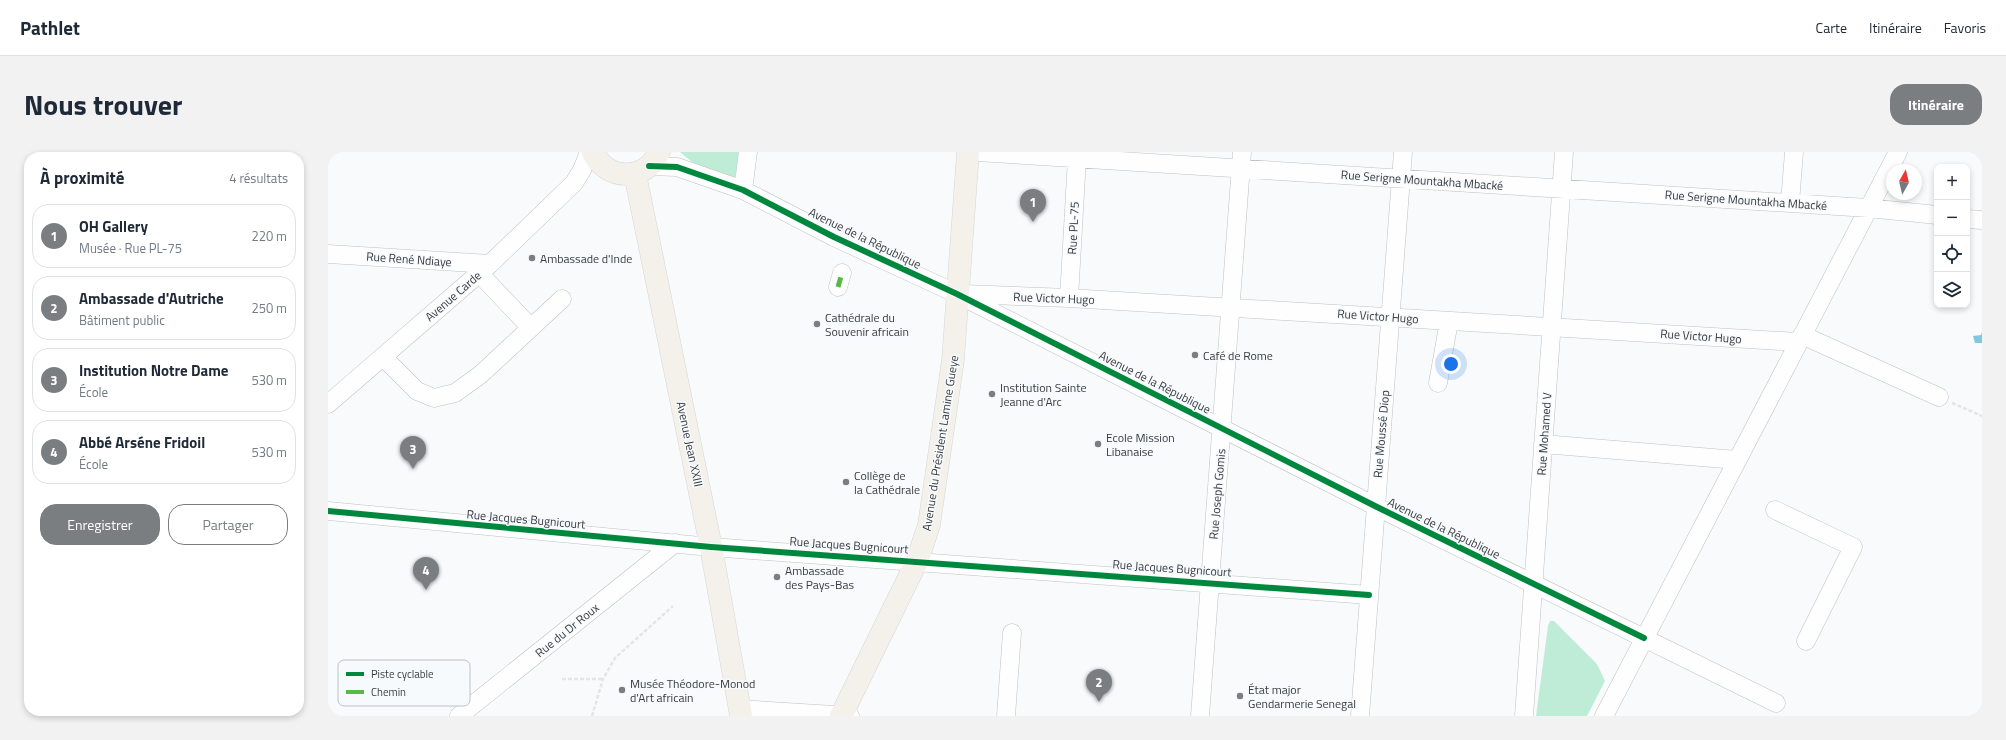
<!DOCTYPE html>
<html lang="fr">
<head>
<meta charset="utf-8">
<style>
	body { margin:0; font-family:"Titillium Web",sans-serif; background:#f2f2f3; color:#1f2937 }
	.controls { position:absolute; right:12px; top:12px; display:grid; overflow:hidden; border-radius:8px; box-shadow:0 2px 6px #0003 }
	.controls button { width:36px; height:36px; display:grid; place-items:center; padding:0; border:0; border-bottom:1px solid #e0e1e3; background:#fff; color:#1f2937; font:20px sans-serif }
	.compass { position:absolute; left:1558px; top:12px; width:36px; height:36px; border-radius:50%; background:#fff; box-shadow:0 2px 6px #0003; rotate:8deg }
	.you { position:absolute; left:1123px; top:212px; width:14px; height:14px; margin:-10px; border:3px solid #fff; border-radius:50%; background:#1a73e8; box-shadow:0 0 0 6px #1a73e833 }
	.badge { display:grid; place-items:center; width:26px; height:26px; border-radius:50%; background:#7b7e81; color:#fff; font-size:13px; font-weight:700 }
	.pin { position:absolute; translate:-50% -33px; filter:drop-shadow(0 1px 2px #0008) }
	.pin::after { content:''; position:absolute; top:21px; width:14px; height:12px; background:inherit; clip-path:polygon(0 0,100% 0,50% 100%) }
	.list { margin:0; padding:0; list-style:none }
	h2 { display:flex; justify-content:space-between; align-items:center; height:52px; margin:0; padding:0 16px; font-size:17px }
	h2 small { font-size:13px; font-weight:400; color:#747a83 }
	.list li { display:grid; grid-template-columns:26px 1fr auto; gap:12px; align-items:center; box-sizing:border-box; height:64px; margin:0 8px 8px; padding:0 8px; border:1px solid #e0e1e3; border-radius:16px }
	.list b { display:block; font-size:15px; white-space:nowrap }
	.list p { margin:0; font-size:13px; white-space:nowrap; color:#747a83 }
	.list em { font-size:13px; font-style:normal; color:#747a83 }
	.actions { display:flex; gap:8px; padding:12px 16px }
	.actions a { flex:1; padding:9px 0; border:1px solid #7b7e81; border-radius:16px; text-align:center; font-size:14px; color:#7b7e81 }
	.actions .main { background:#7b7e81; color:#fff }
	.icon { flex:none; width:22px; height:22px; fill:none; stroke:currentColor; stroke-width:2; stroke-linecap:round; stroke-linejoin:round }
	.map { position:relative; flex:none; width:1654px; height:564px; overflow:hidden; border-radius:16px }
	header { display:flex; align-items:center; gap:24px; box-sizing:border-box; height:56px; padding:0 20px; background:#fff; border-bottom:1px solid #e0e1e3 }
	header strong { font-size:19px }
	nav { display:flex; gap:22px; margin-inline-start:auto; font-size:14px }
	.intro { display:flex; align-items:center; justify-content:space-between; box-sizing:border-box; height:96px; padding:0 24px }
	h1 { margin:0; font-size:28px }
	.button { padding:10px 18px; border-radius:16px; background:#7b7e81; color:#fff; font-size:14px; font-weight:700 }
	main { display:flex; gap:24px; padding:0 24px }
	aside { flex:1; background:#fff; border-radius:16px; box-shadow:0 2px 6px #0003 }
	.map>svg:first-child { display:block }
	.green { fill:#bfecd7 }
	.water { fill:#83c7dc }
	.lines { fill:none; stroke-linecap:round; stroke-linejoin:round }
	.minor-casing { stroke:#bec1c3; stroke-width:19 }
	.major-casing { stroke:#d5d6d8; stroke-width:23 }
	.path { stroke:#e4e5e6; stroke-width:2.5; stroke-dasharray:4 2; stroke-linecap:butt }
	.minor { stroke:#fefeff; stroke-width:18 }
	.major { stroke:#f4f1eb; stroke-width:22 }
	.quiet { stroke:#58b947; stroke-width:5; stroke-dasharray:10 5; stroke-linecap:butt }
	.cycleway-casing { stroke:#f7fafd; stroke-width:8 }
	.cycleway { stroke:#00873e; stroke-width:6 }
	.poi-dot { fill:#7b7e81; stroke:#f7fafd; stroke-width:1.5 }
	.labels { text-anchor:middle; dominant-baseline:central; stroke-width:3; stroke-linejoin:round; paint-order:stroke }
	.street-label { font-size:12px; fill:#383b3f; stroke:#f7fafd }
	.poi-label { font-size:12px; fill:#383b3f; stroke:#f7fafd; text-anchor:start }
	.key { fill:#f7fafd; stroke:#bec1c4; stroke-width:1 }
	.key-label { font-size:11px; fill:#383b3f }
</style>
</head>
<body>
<header>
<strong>Pathlet</strong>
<nav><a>Carte</a><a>Itinéraire</a><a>Favoris</a></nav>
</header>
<div class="intro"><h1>Nous trouver</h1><a class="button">Itinéraire</a></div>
<main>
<aside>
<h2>À proximité<small>4 résultats</small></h2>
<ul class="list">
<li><span class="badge">1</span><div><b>OH Gallery</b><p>Musée · Rue PL-75</p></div><em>220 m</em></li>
<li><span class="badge">2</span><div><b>Ambassade d'Autriche</b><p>Bâtiment public</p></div><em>250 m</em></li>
<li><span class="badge">3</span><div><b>Institution Notre Dame</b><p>École</p></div><em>530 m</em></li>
<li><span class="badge">4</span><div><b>Abbé Arséne Fridoil</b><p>École</p></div><em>530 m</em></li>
</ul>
<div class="actions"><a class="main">Enregistrer</a><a>Partager</a></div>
</aside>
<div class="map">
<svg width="1654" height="564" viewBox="0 0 1654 564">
	<rect width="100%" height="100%" fill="#f8fafc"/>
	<path class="green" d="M352 0H411L406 32 365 11Z
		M1222 469H1226L1269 512 1277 529 1259 564H1208L1220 474Z"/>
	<path class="water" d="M1654 180V191H1647L1645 184 1653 183Z"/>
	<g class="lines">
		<defs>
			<path id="minor" d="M649 0 1540 56 1609 63
				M321 14 349 15 415 38 506 85 629 142 1047 354 1448 551
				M415 38 420 0
				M1462 51 1466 0
				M1639 67 1654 68
				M0 102 162 112
				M151 121 203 176
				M510 135 514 121
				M634 142 741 146 1470 190
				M741 146 749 6
				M1474 183 1611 245
				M55 205 89 239 106 246 127 241 152 223 234 147
				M1110 231 1121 169
				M0 252 162 112 246 31 254 18 261 0
				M1215 292 1409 308
				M1447 358 1525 395 1478 489
				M0 359 383 395 1041 443
				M411 557 522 564
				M131 564 347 391
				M678 564 684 481
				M872 564 914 0
				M1032 564 1075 0
				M1196 564 1236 0
				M1276 564 1570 0"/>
			<path id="major" d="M265 0C278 29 319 30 331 0
				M307 22 383 395 413 564
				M513 564 589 409 601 373 625 208 640 0"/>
		</defs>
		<use href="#minor" class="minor-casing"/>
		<use href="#major" class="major-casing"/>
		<path class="path" d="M1624 251 1654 264
			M234 527H275
			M264 564 275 527 287 506 345 454"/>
		<use href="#minor" class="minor"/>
		<use href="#major" class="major"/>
		<path class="quiet" d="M510 135 514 121"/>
		<defs>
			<path id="cycleway" d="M321 14 349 15 415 38 506 85 629 142 1047 354 1316 486
				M0 359 383 395 1041 443"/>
		</defs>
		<use href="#cycleway" class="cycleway-casing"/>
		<use href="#cycleway" class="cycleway"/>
	</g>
	<g class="poi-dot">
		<circle cx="204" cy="106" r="4"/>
		<circle cx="489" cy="172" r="4"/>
		<circle cx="867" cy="203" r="4"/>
		<circle cx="664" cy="242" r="4"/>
		<circle cx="770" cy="292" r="4"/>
		<circle cx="518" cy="330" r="4"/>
		<circle cx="449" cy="425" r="4"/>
		<circle cx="294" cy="538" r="4"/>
		<circle cx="912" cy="544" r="4"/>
	</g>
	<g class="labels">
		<g class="street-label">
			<text transform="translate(1094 28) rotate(4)">Rue Serigne Mountakha Mbacké</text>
			<text transform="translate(1418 48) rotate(4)">Rue Serigne Mountakha Mbacké</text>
			<text transform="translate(745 76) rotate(-87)">Rue PL-75</text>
			<text transform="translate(537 86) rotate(26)">Avenue de la République</text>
			<text transform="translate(81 107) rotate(4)">Rue René Ndiaye</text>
			<text transform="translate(125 144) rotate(-41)">Avenue Carde</text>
			<text transform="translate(726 146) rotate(2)">Rue Victor Hugo</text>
			<text transform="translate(1050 164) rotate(4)">Rue Victor Hugo</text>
			<text transform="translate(1373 184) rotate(4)">Rue Victor Hugo</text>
			<text transform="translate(827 230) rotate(27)">Avenue de la République</text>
			<text transform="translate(1053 282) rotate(-85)">Rue Moussé Diop</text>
			<text transform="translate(1216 282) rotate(-86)">Rue Mohamed V</text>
			<text transform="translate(612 291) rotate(-81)">Avenue du Président Lamine Gueye</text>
			<text transform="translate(362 292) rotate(78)">Avenue Jean XXIII</text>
			<text transform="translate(889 342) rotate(-85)">Rue Joseph Gomis</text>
			<text transform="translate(198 367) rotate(5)">Rue Jacques Bugnicourt</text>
			<text transform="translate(1116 376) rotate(26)">Avenue de la République</text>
			<text transform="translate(521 393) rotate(4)">Rue Jacques Bugnicourt</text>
			<text transform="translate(844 416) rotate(4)">Rue Jacques Bugnicourt</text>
			<text transform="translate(239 478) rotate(-39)">Rue du Dr Roux</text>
		</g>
		<g class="poi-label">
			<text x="212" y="106">Ambassade d'Inde</text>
			<text x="497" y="165">Cathédrale du<tspan x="497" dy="14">Souvenir africain</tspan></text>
			<text x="875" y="203">Café de Rome</text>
			<text x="672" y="235">Institution Sainte<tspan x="672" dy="14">Jeanne d'Arc</tspan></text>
			<text x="778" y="285">Ecole Mission<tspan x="778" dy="14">Libanaise</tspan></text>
			<text x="526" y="323">Collège de<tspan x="526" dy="14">la Cathédrale</tspan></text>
			<text x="457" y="418">Ambassade<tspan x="457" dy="14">des Pays-Bas</tspan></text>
			<text x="302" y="531">Musée Théodore-Monod<tspan x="302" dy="14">d'Art africain</tspan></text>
			<text x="920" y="537">État major<tspan x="920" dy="14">Gendarmerie Senegal</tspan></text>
		</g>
	</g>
	<rect x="10" y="508" width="132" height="46" rx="6" class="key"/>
	<rect x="18" y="520" width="18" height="4" fill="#00873e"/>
	<rect x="18" y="538" width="18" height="4" fill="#58b947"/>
	<g class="key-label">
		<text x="43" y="526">Piste cyclable</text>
		<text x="43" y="544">Chemin</text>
	</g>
</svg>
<div class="controls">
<button>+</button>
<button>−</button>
<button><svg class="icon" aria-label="locate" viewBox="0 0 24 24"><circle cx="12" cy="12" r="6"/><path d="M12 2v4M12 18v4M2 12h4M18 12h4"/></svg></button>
<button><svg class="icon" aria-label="layers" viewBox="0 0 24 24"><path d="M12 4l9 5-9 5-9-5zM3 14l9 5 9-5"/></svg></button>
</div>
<svg class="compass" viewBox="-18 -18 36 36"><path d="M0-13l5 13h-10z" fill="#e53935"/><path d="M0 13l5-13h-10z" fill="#747a83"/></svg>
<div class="you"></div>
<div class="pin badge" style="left:705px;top:70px">1</div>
<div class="pin badge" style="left:771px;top:550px">2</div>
<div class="pin badge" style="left:85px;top:317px">3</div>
<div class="pin badge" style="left:98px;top:438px">4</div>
</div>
</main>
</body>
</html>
